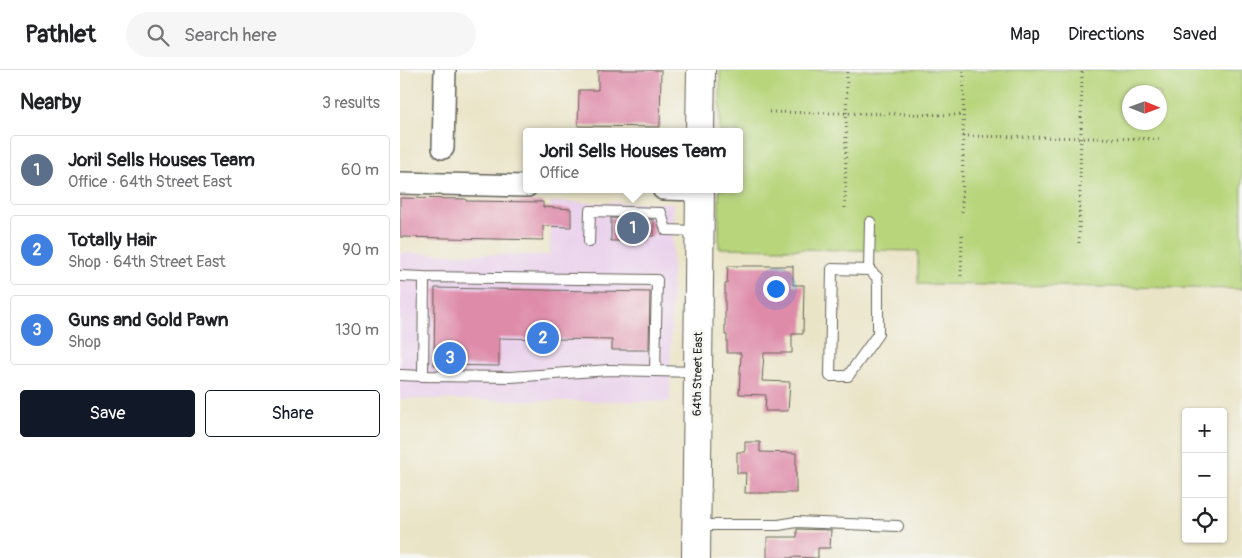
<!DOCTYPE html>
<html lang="en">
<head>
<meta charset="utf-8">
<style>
	body { margin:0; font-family:Pangolin,sans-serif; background:#f6f6f6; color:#202124 }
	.controls { position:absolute; right:15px; bottom:15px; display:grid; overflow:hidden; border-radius:5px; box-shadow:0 1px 4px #0004 }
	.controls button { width:45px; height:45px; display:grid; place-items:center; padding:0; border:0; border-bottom:1px solid #e0e0e0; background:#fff; color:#202124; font:25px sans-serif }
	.compass { position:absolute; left:722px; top:15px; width:45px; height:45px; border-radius:50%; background:#fff; box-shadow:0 1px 4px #0004; rotate:91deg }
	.you { position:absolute; left:375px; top:218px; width:18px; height:18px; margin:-12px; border:4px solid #fff; border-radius:50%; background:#1a73e8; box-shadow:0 0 0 8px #1a73e833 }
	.badge { display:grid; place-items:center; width:32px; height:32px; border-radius:50%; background:#111827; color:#fff; font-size:16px; font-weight:700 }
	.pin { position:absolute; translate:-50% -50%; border:2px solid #fff; box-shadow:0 1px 5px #0006 }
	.popup { position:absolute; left:123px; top:58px; width:220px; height:65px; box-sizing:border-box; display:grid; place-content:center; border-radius:5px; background:#fff; filter:drop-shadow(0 1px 4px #0005); font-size:16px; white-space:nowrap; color:#757577 }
	.popup b { font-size:19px; color:#202124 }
	.popup::after { content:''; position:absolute; left:50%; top:100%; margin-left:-10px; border:10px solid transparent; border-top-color:#fff }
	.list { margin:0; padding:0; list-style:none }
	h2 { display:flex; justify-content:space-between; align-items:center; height:65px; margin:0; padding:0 20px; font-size:21px }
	h2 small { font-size:16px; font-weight:400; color:#757577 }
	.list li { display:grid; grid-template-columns:32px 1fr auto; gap:15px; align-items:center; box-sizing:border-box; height:70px; margin:0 10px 10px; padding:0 10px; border:1px solid #e0e0e0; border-radius:5px }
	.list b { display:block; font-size:19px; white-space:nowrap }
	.list p { margin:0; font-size:16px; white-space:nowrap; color:#757577 }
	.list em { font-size:16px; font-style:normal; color:#757577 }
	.actions { display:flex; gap:10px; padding:15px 20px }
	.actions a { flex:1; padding:11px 0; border:1px solid #111827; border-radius:5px; text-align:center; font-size:18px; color:#111827 }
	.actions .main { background:#111827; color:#fff }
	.icon { flex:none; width:28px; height:28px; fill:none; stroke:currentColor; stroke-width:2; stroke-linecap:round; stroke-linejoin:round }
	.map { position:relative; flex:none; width:842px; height:488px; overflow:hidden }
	header { display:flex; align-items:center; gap:30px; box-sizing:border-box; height:70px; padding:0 25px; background:#fff; border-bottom:1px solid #e0e0e0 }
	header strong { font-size:24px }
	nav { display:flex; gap:28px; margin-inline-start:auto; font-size:18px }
	.search { width:350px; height:45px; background:#f6f6f6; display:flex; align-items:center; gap:12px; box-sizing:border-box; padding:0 18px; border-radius:28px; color:#757577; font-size:19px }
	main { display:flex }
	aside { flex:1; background:#fff }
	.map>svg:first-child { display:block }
	.built { fill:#ead1ec }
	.green { fill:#b8d57b; stroke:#6a784c; fill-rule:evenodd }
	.building { fill:#de8aa9 }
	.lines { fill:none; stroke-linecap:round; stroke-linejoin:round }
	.lane-casing { stroke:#646258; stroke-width:12 }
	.street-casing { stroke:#646258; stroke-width:24 }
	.secondary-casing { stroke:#646258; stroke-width:30 }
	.path { stroke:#646258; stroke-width:3; stroke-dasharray:1 4; stroke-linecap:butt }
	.lane { stroke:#fff; stroke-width:10 }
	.street { stroke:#fff; stroke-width:21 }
	.secondary { stroke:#fff; stroke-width:28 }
	.labels { text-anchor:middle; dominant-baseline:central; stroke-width:5; stroke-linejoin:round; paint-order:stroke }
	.street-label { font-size:12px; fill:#1c1c1c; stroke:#f6f6f2 }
</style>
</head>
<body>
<header>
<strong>Pathlet</strong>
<div class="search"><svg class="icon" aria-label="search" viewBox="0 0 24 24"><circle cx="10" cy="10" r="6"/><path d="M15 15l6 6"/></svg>Search here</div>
<nav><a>Map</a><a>Directions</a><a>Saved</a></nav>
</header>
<main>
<aside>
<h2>Nearby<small>3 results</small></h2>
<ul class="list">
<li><span class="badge" style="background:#5c6f8a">1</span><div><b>Joril Sells Houses Team</b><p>Office · 64th Street East</p></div><em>60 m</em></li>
<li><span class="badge" style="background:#3f7fe0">2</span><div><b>Totally Hair</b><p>Shop · 64th Street East</p></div><em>90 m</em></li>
<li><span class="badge" style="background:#3f7fe0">3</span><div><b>Guns and Gold Pawn</b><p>Shop</p></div><em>130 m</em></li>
</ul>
<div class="actions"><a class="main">Save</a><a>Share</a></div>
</aside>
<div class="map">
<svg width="842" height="488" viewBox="0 0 842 488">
	<rect width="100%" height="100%" fill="#f6f6f2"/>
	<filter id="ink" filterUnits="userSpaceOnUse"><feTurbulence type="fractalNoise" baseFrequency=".02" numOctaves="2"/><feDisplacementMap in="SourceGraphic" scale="10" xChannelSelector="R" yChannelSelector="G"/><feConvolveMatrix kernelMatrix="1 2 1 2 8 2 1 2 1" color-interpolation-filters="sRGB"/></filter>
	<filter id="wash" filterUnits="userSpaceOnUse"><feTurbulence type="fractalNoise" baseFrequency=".0096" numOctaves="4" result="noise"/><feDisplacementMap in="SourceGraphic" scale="20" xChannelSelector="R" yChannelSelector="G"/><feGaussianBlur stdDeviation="1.12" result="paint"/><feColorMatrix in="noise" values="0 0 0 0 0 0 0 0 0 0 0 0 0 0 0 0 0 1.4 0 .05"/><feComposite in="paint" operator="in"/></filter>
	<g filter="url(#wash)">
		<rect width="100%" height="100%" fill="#eae4c7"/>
		<path class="built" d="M151 132 273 133 270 332 0 329V183L150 185Z"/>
		<path class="green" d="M320 0H842V219L518 214V181L319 178V119H339V62H320ZM730 22H760V52H730Z"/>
		<g id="blocks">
			<path class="building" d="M198 0H261L260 57 178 56 179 20H198Z
				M0 128 66 129V131L143 132V137L171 139V157L143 156V170L0 167Z
				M211 148 254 150V166H242V171H211Z
				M328 196H393V215H404L403 264H392V283H364L362 311 390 312 388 341H365L366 325 339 324 341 283H327V265H325V214H327Z
				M35 218 250 222 249 280H212V270L99 268V296L34 295Z
				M345 372H360V382L396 383V423H345L346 403H337V382H345Z
				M397 459 431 460 430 478H418V488L392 487V488H367V467H397Z"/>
		</g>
	</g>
	<g filter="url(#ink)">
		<use href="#blocks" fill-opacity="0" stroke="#646258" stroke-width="1"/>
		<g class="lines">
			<defs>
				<path id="lane" d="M189 172 190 141 261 143 266 160 298 161
					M469 200 432 199 430 306H448L478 264V216L477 207 469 200 470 152
					M0 206 24 207
					M255 301 257 210 24 207 23 306 111 307 209 300 297 302
					M0 305 23 306
					M297 455H379L396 452 498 456"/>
				<path id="street" d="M43 78 45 0
					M0 113 127 116
					M263 119 300 120"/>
				<path id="secondary" d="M300 62 301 0
					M296 488 300 119"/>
			</defs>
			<use href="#lane" class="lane-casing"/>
			<use href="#street" class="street-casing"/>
			<use href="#secondary" class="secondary-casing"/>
			<path class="path" d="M369 42 563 45
				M563 66 759 69
				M445 138 447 0
				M562 142 564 0
				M679 173 682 0
				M561 206 562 163"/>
			<use href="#lane" class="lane"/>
			<use href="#street" class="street"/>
			<use href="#secondary" class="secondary"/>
		</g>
	</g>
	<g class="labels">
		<g class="street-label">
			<text transform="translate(298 304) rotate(-89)">64th Street East</text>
		</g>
	</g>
</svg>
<div class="controls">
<button>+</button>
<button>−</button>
<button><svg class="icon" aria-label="locate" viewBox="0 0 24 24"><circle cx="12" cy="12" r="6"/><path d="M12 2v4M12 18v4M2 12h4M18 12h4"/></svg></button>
</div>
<svg class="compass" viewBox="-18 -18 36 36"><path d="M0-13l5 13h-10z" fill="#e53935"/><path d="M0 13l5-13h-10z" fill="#757577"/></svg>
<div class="you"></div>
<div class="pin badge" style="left:233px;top:158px;background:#5c6f8a">1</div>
<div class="popup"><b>Joril Sells Houses Team</b>Office</div>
<div class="pin badge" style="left:143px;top:268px;background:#3f7fe0">2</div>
<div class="pin badge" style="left:50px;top:288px;background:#3f7fe0">3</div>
</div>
</main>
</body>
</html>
